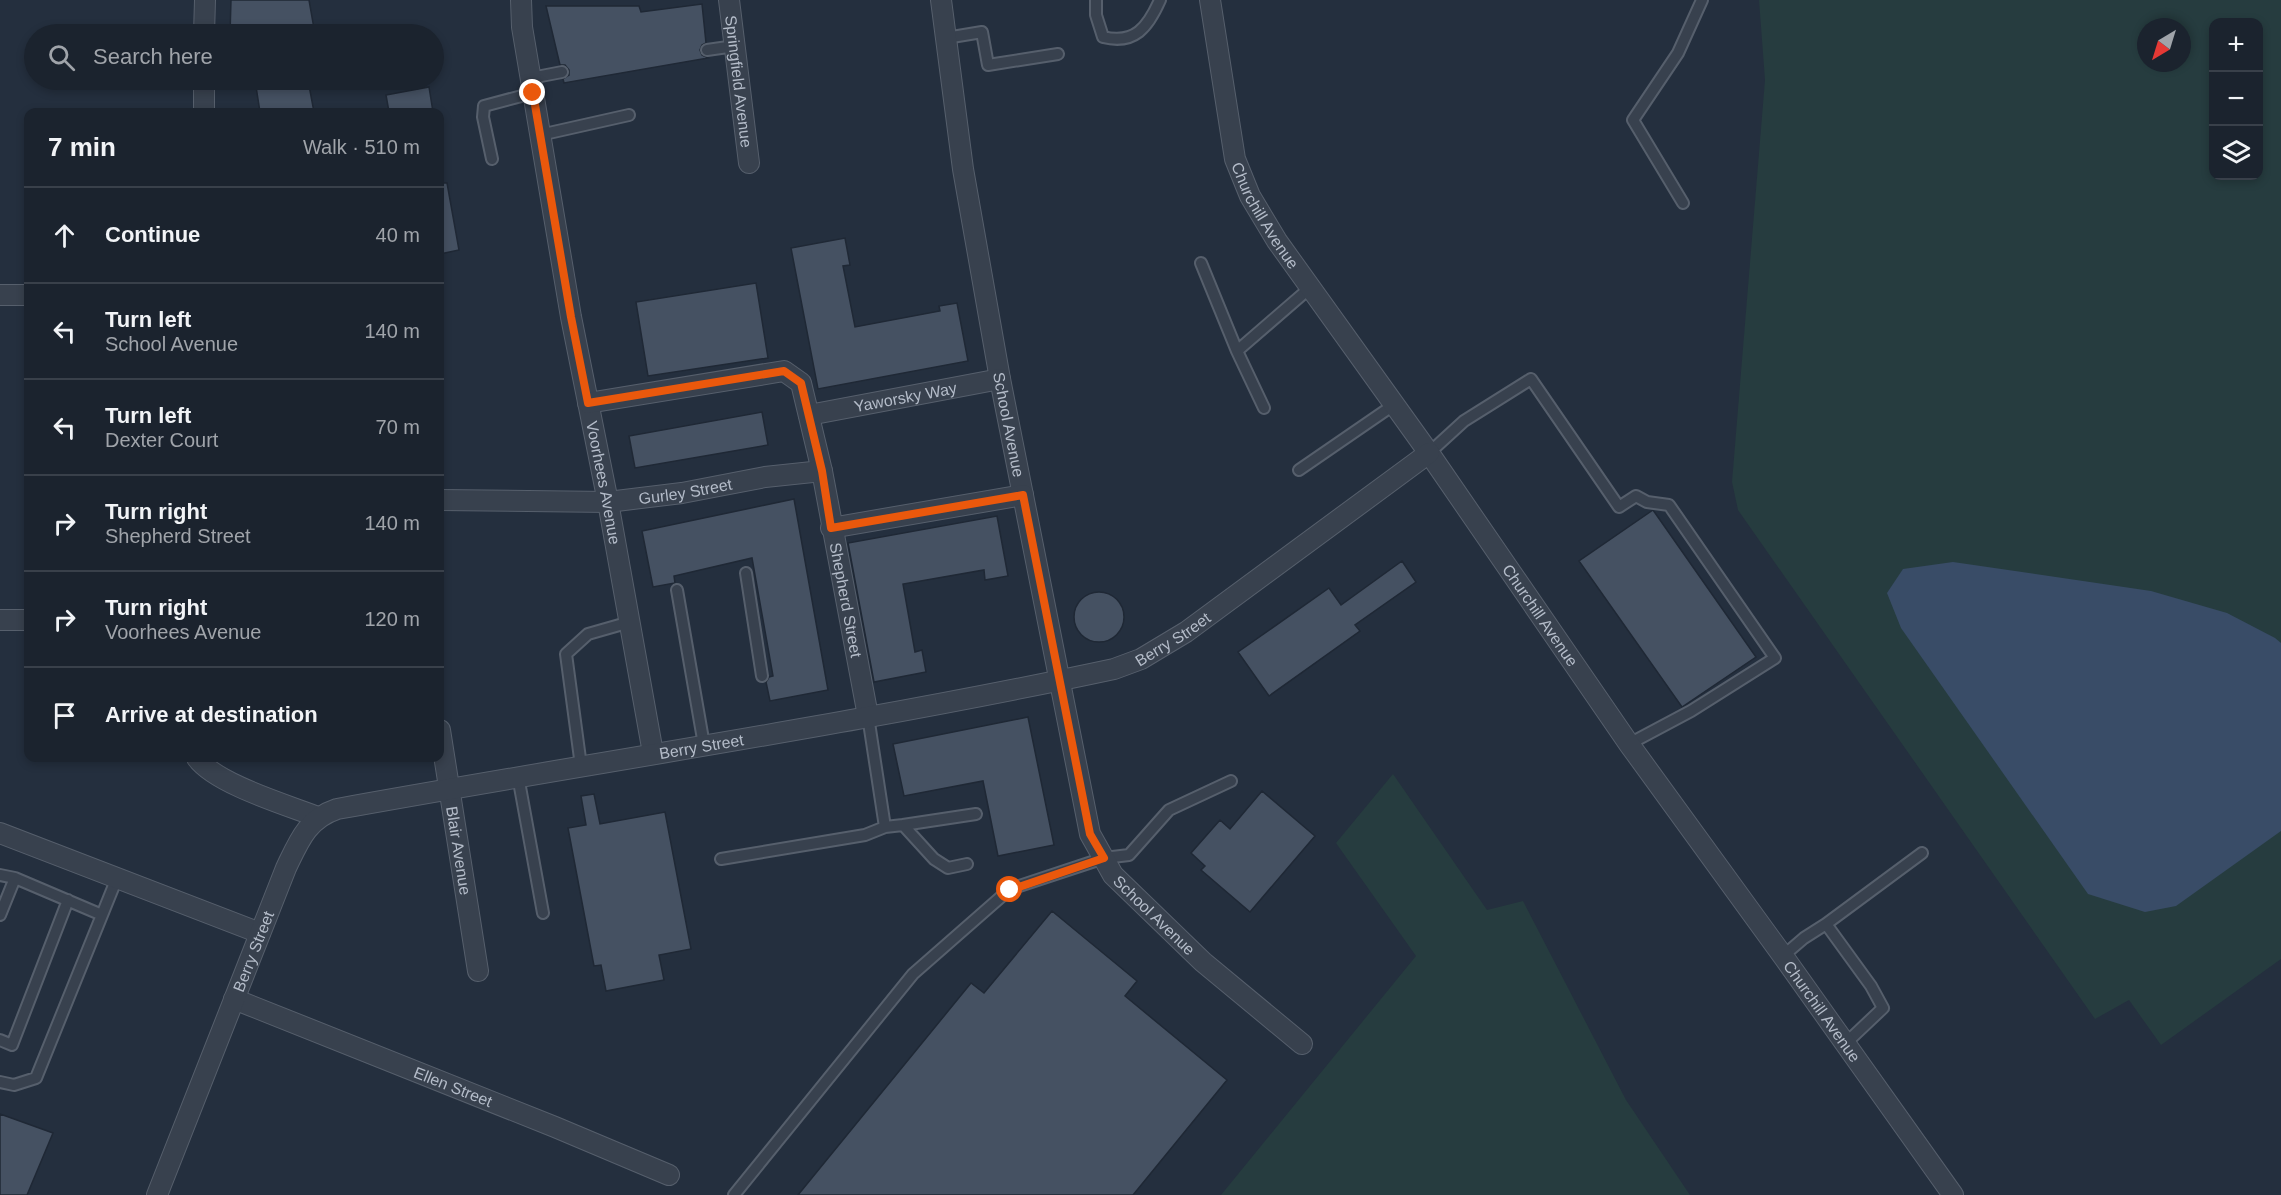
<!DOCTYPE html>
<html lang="en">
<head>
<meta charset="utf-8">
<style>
	body { margin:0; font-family:Helvetica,sans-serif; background:#242b36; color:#f1f3f6 }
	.controls { position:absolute; right:18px; top:18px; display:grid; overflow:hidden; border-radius:12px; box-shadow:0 3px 9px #0003 }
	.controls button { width:54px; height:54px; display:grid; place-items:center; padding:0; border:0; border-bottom:2px solid #39404a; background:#1b232e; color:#f1f3f6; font:30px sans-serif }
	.compass { position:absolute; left:2137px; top:18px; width:54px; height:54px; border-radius:50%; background:#1b232e; box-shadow:0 3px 9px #0003; rotate:218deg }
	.stop { position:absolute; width:18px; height:18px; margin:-14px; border:4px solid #ea580c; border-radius:50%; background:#fff }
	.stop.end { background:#ea580c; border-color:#fff; box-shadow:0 2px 6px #0008 }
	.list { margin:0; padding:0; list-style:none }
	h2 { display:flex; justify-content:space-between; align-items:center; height:78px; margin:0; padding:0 24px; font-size:26px }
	h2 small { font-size:20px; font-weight:400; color:#a0a4aa }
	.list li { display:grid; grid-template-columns:39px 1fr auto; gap:18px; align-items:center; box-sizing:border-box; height:96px; padding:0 24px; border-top:2px solid #39404a }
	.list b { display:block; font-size:22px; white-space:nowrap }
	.list p { margin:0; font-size:20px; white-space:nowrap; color:#a0a4aa }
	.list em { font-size:20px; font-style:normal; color:#a0a4aa }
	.icon { flex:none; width:33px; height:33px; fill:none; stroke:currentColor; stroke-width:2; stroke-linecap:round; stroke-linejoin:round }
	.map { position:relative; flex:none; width:2281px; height:1195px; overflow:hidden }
	.search { position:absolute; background:#1b232e; box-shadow:0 3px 9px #0003; left:24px; top:24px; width:420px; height:66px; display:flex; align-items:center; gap:15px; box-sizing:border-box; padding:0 21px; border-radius:33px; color:#a0a4aa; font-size:22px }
	.panel { position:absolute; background:#1b232e; box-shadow:0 3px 9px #0003; left:24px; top:108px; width:420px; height:654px; border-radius:12px }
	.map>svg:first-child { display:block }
	.green { fill:#263c3f; fill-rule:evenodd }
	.water { fill:#394c67 }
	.building { fill:#455162; stroke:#1f2835; stroke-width:1.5 }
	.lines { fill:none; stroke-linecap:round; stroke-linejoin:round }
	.lane-casing { stroke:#565f6c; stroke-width:14 }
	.street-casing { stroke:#565f6c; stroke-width:22 }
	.lane { stroke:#38414e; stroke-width:10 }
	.street { stroke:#38414e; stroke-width:20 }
	.route { stroke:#ea580c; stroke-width:8 }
	.labels { text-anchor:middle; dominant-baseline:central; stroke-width:5; stroke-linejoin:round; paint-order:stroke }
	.street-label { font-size:16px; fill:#b4bcc9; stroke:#1d2633 }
</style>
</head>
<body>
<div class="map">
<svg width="2281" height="1195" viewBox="0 0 2281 1195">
	<rect width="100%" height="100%" fill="#242f3e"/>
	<path class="green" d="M1759 0H2281V959L2161 1045 2129 1000 2095 1019 1738 510 1732 482 1765 80ZM2214 22H2258V176H2214ZM2146 27H2182V63H2146Z
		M1393 774 1487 910 1523 901 1626 1100 1690 1195H1221L1416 956 1336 843Z"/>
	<path class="water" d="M1953 562 2151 591 2227 613 2275 638 2281 643V831L2176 906 2145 912 2088 894 1901 628 1887 593 1903 569Z"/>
	<path class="building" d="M231 0H309L315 34H230Z
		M702 4 706 43 702 45 700 50 702 55 708 58 564 83 563 79 569 75V70L565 65H560L546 6H639L641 12Z
		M255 80H308L314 112H260Z
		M429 87 433 112H389L386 95Z
		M440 183H447L459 250 440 254Z
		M845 238 850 265 843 266 855 327 940 311 939 306 957 303 968 361 818 389 791 248Z
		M756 283 768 358 648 376 636 302Z
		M762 412 768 445 635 468 629 436Z
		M794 499 828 690 770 701 766 682 769 677 773 676 752 558 674 576 675 583 653 587 642 531Z
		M1653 510 1756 657 1682 707 1579 561Z
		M997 516 1008 576 985 580 984 570 903 584 915 652 922 650 926 672 874 682 848 543Z
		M1402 561 1416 582 1355 625 1360 631 1269 696 1238 652 1329 588 1341 605Z
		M1074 617a25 25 0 1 1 50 0a25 25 0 1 1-50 0Z
		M1028 717 1054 845 998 856 983 781 904 796 893 744Z
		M1262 791 1315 836 1250 912 1201 870 1205 866 1191 853 1220 820 1230 829Z
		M594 794 600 824 665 812 691 949 659 955 664 980 606 991 601 965 594 966 568 828 586 825 581 796Z
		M1052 911 1137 981 1125 996 1227 1080 1133 1195H798L971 983 984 993Z
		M0 1114 53 1133 27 1195H0Z"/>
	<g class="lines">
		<defs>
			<path id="lane" d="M1096 0V15L1103 37C1135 45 1148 27 1160 0
				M946 38 982 32 988 65 1058 54
				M707 50 735 46
				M531 78 562 72
				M540 135 629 115
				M492 159 483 117 484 106 533 93
				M1683 203 1633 120 1678 53 1702 0
				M1201 263 1237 351 1264 408
				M1237 351 1311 287
				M1429 453 1464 421 1531 379 1619 507 1636 496 1647 502 1669 505 1775 658 1691 711 1629 744
				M1299 470 1395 404
				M746 573 762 676
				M677 590 704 745
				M581 766 566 654 588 634 630 622
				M518 776 543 913
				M903 825 976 814
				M885 827 903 825 934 859 948 868 967 864
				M721 859 865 835 885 827 868 716
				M0 875 15 878 102 915
				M0 915 15 878
				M1826 924 1922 853
				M1783 956 1804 938 1826 924 1871 986 1883 1008 1846 1043
				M0 1040 12 1045 68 900
				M0 1082 14 1085 36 1078 117 878
				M734 1195 913 974 1010 889 1104 858 1129 855 1169 810 1231 781"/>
			<g id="street">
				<path id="s1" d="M521 0 522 27 571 317 608 502 653 753"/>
				<path id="s2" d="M729 0 749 163"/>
				<path id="s3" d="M941 0 963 169 1000 379 1090 834 1113 875 1203 962 1302 1044"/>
				<path id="s4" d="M1210 0 1235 159 1250 196 1277 241 1429 453 1629 744 1783 956 1953 1195"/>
				<path d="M204 34 205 0"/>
				<path d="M204 112V80"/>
				<path d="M0 295H28"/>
				<path id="s5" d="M588 403 784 371 801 383 822 471 868 716"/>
				<path id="s6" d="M809 415 1000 379"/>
				<path id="s7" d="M440 500 608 502 682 493 765 477 822 471"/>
				<path d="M831 528 1023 495"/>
				<path d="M0 620H28"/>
				<path id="s8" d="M440 730 478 971"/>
				<path d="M197 758C216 784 287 805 318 817"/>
				<path d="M0 833 260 933"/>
				<path id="s9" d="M234 999 555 1127 669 1175"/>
				<path id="s10" d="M157 1195 286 868C299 841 307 819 337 809 596 762 857 724 1114 669L1141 659 1186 632 1429 453"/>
			</g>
		</defs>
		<use href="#lane" class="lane-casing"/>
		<use href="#street" class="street-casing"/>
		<use href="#lane" class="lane"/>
		<use href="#street" class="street"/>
	</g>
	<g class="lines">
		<path class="route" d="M533 93 571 317 588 403 784 371 801 383 822 471 831 528 1023 495 1090 834 1104 858 1010 890"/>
	</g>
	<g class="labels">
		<g class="street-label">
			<text stroke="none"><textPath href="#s2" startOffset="82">Springfield Avenue</textPath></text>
			<text stroke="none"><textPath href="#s4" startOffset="225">Churchill Avenue</textPath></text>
			<text stroke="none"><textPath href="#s6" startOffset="98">Yaworsky Way</textPath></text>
			<text stroke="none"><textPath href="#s3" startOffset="430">School Avenue</textPath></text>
			<text stroke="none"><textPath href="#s1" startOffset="490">Voorhees Avenue</textPath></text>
			<text stroke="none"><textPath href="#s7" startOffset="246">Gurley Street</textPath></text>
			<text stroke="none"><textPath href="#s5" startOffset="441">Shepherd Street</textPath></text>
			<text stroke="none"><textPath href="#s4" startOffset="711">Churchill Avenue</textPath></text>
			<text stroke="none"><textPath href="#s10" startOffset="1288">Berry Street</textPath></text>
			<text stroke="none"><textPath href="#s10" startOffset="802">Berry Street</textPath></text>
			<text stroke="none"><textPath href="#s8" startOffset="122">Blair Avenue</textPath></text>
			<text stroke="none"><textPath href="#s3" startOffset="952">School Avenue</textPath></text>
			<text stroke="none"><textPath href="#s10" startOffset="262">Berry Street</textPath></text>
			<text stroke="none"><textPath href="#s4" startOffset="1197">Churchill Avenue</textPath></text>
			<text stroke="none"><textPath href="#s9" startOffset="236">Ellen Street</textPath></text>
		</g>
	</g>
</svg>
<div class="controls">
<button>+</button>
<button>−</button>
<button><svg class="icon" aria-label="layers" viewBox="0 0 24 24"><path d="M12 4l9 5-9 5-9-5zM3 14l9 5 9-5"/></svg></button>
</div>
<svg class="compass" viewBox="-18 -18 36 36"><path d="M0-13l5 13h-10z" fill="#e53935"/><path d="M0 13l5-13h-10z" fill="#a0a4aa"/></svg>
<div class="stop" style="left:1010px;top:890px"></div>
<div class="stop end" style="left:533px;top:93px"></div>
<div class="search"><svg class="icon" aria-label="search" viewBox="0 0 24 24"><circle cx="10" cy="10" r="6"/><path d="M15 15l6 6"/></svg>Search here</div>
<section class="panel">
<h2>7 min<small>Walk · 510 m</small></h2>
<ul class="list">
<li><svg class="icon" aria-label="ahead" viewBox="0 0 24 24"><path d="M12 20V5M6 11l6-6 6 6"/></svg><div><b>Continue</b></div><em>40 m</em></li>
<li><svg class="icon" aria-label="left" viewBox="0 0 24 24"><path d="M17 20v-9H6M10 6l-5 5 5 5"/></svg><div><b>Turn left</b><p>School Avenue</p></div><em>140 m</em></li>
<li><svg class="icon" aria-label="left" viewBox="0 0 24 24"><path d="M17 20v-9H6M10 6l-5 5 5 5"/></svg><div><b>Turn left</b><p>Dexter Court</p></div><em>70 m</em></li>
<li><svg class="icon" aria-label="right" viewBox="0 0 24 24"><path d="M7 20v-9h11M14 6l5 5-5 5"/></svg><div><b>Turn right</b><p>Shepherd Street</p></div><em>140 m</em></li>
<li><svg class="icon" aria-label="right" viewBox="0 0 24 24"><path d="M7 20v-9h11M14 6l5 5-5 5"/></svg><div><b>Turn right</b><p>Voorhees Avenue</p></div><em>120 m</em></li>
<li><svg class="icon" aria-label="arrive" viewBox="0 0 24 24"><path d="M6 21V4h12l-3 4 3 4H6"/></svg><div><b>Arrive at destination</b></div></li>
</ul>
</section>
</div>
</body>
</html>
